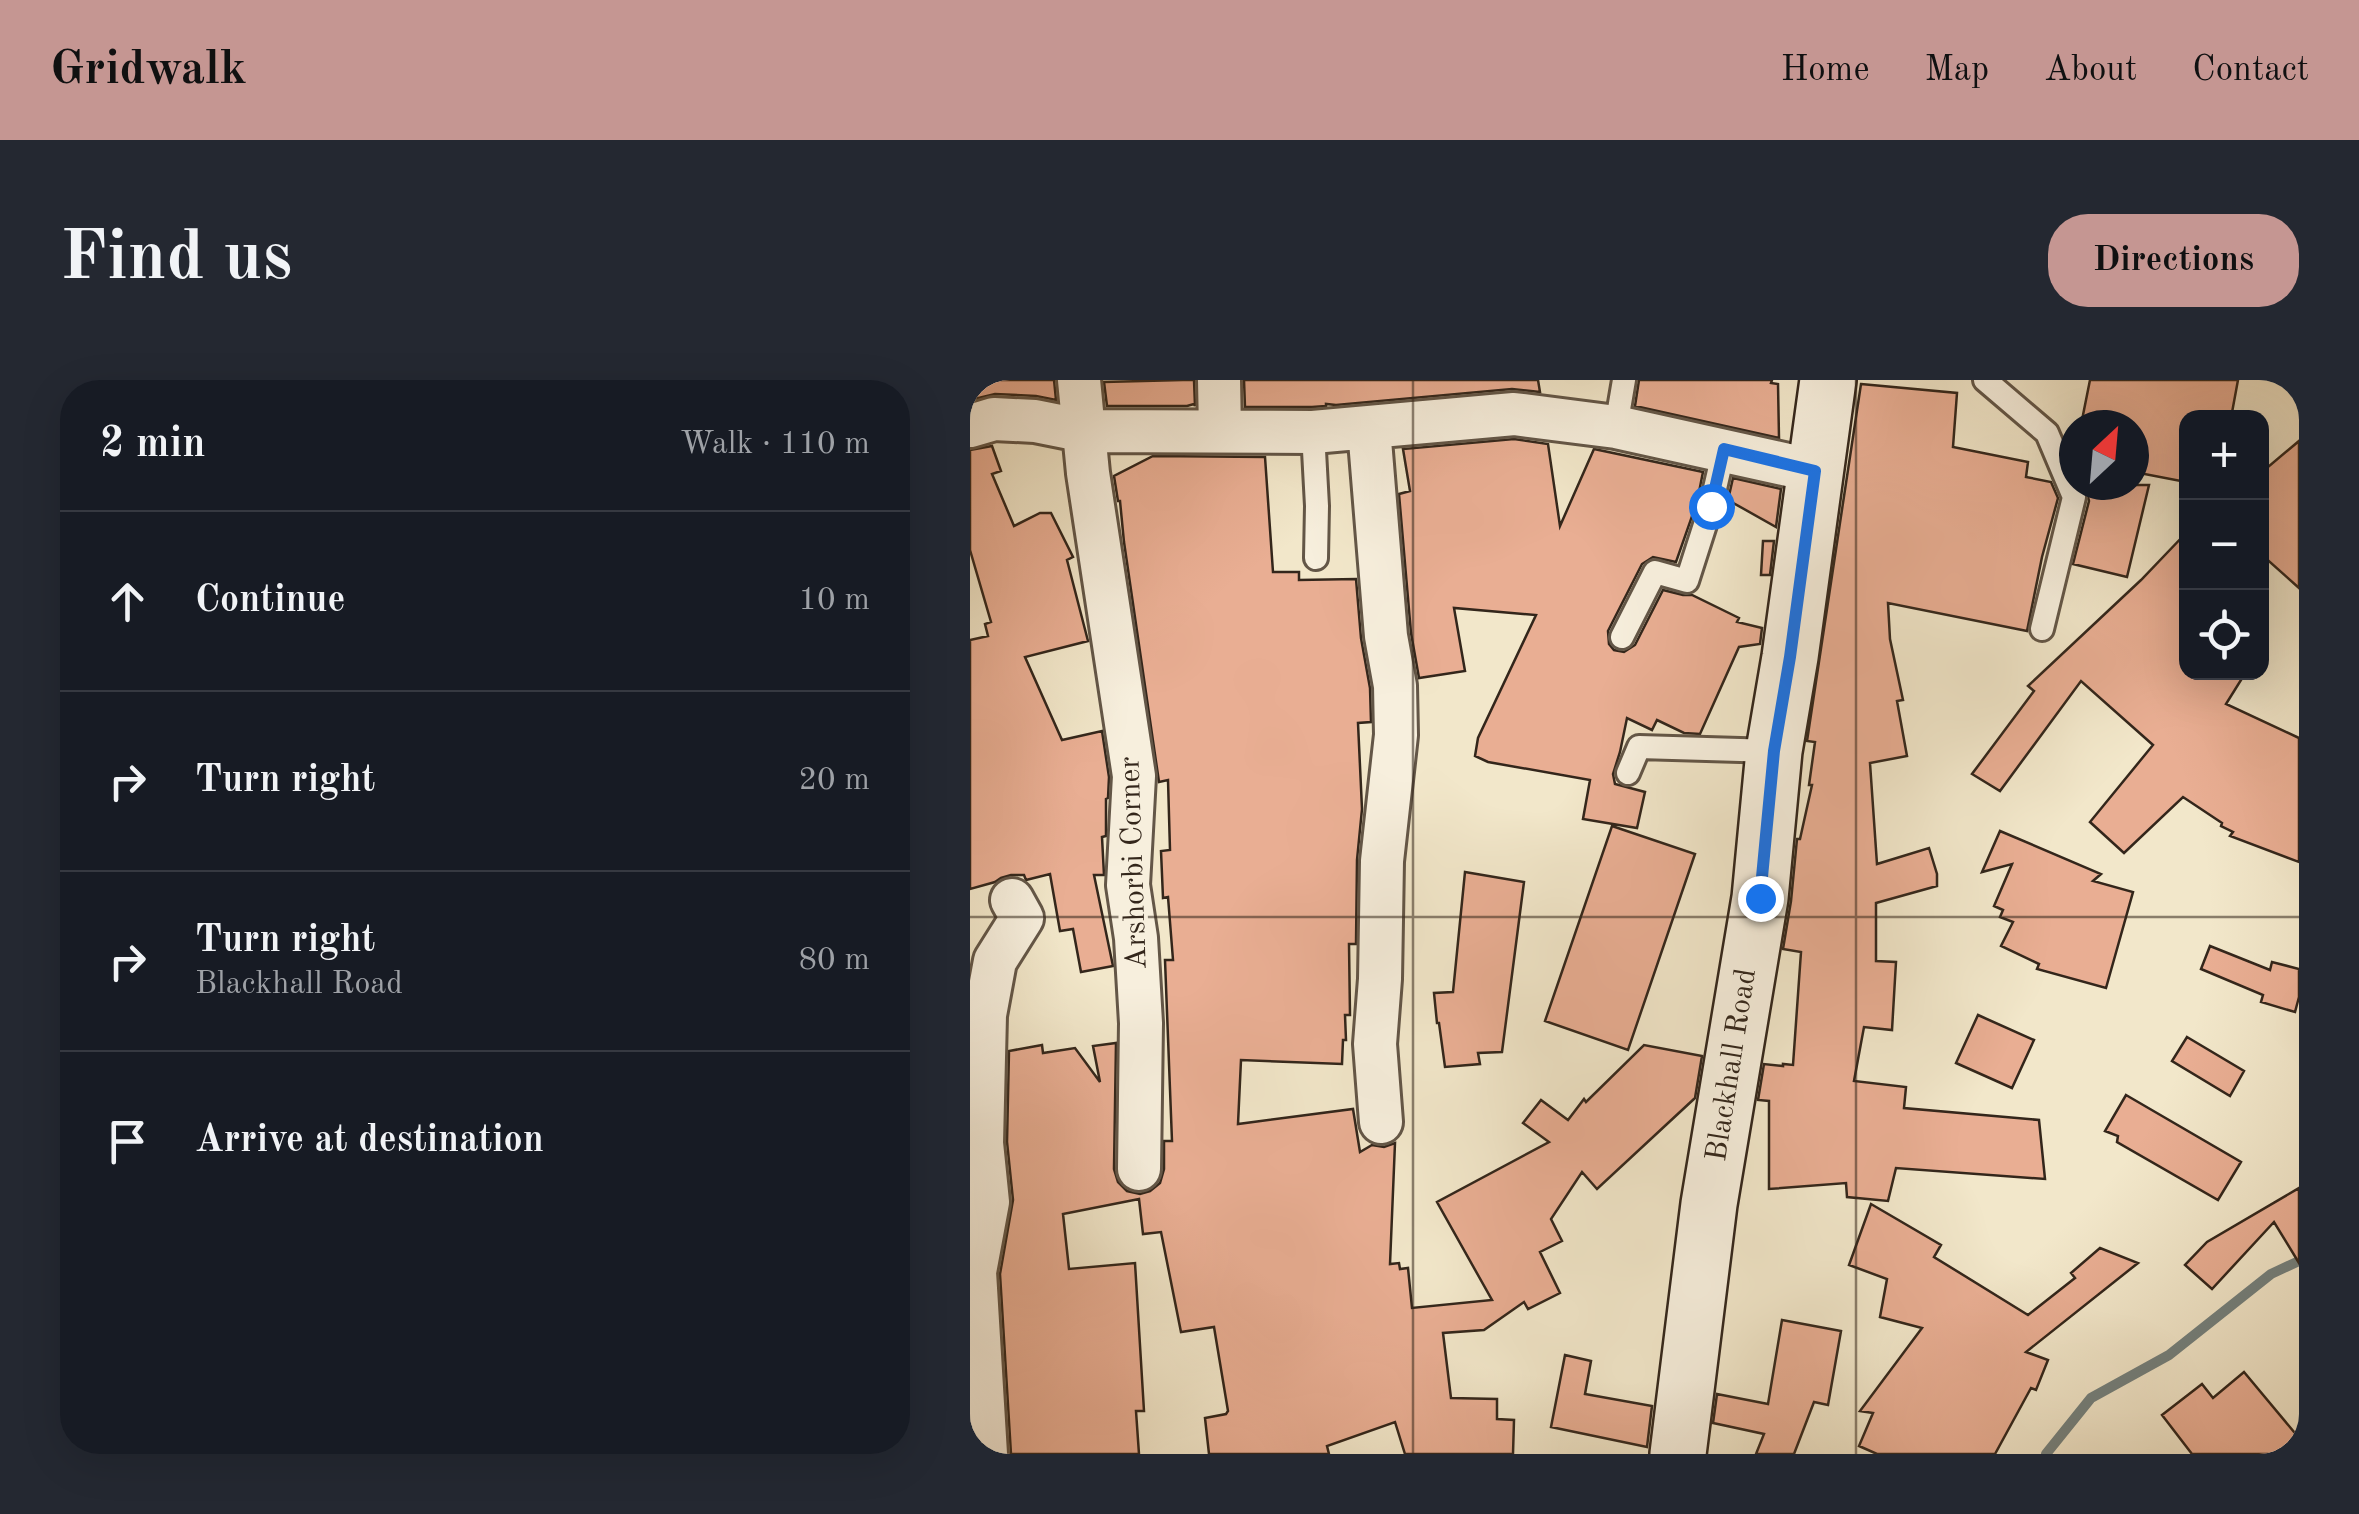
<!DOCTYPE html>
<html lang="en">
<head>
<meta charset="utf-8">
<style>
	body { margin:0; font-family:"Old Standard TT",serif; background:#242831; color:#f1f3f6 }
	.controls { position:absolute; right:30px; top:30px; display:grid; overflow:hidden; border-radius:20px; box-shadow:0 10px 40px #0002 }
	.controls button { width:90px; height:90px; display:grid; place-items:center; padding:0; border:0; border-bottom:2px solid #363941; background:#171b24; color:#f1f3f6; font:50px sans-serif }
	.compass { position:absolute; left:1089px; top:30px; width:90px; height:90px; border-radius:50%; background:#171b24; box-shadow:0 10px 40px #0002; rotate:26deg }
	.stop { position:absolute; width:30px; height:30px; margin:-22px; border:8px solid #1a73e8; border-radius:50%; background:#fff }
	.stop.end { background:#1a73e8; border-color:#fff; box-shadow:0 2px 10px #0008 }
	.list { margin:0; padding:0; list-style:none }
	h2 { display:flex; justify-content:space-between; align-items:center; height:130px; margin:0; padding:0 40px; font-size:42px }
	h2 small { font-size:32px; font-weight:400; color:#9ea1a6 }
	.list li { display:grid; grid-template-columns:65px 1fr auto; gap:30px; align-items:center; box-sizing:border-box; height:180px; padding:0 40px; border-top:2px solid #363941 }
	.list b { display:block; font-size:38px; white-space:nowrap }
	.list p { margin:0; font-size:32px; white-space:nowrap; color:#9ea1a6 }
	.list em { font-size:32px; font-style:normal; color:#9ea1a6 }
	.icon { flex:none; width:55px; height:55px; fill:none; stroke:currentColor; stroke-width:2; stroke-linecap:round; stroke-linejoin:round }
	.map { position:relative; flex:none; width:1329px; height:1074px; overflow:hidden; border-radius:40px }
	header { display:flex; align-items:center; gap:60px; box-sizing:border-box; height:140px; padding:0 50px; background:#c59692; color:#111 }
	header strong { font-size:48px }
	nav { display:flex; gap:55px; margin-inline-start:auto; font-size:35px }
	.intro { display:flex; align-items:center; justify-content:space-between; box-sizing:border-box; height:240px; padding:0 60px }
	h1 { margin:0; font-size:70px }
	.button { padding:25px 45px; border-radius:40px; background:#c59692; color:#111; font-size:35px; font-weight:700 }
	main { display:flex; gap:60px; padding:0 60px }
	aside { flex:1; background:#171b24; border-radius:40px; box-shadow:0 10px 40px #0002 }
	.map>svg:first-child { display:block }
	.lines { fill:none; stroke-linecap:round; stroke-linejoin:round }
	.stream { stroke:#74817e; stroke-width:10 }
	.building { fill:#e9ae93; stroke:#33261b; stroke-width:2.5 }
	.lane-casing { stroke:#635647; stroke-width:28 }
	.street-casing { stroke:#635647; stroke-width:48 }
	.secondary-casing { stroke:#33261b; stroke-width:60 }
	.lane { stroke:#f7efdd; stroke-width:22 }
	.street { stroke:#f7efdd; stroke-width:42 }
	.secondary { stroke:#f7efdd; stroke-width:55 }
	.route { stroke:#1a73e8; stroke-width:12 }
	.grid { fill:none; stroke:#33261b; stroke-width:2.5; stroke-opacity:0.55 }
	.labels { text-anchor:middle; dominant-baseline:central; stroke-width:8; stroke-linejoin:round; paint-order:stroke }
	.street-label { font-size:30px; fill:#33261b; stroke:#f7efdd }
</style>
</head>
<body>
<header>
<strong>Gridwalk</strong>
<nav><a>Home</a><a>Map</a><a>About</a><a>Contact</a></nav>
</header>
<div class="intro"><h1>Find us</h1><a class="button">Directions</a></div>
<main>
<aside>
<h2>2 min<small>Walk · 110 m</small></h2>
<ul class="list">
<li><svg class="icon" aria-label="ahead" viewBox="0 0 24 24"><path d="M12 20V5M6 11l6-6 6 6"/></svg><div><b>Continue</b></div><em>10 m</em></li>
<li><svg class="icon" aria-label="right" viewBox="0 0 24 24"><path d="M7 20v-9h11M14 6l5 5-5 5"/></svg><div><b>Turn right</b></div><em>20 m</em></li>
<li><svg class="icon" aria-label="right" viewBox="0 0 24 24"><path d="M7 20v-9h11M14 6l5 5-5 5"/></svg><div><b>Turn right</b><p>Blackhall Road</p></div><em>80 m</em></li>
<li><svg class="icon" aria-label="arrive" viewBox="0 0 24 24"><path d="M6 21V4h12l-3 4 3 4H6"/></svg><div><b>Arrive at destination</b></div></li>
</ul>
</aside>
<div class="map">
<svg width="1329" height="1074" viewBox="0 0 1329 1074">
	<rect width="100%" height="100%" fill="#f2e7ca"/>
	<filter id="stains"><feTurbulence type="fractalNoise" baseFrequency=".002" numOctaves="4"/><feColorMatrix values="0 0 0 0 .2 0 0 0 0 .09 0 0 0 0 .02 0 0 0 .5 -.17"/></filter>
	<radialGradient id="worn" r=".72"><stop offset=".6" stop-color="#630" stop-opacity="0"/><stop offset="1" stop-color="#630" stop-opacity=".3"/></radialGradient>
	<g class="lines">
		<path class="stream" d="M1076 1074 1121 1018 1199 975 1301 894 1329 881"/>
	</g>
	<path class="building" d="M0 0H84L86 20 66 16 25 14 0 20Z
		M213 0H224L225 26 224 24 217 26H137L134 2Z
		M274 0H568L570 12 542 9 366 25 356 24V26L342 27H275Z
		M669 0H802L801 3 808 4 809 58 665 26Z
		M1120 0H1268L1261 38H1216V102L1164 92V45H1111Z
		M891 4 987 13 983 67 1058 82 1056 97 1081 102 1088 118 1072 177 1057 251 918 223 920 259 933 320 927 321 937 376 900 383 907 484 959 468 967 494V506L906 523V581L926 582 922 650 894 647 884 701 936 707 934 728 1069 740 1075 799 926 788 918 821 877 817 876 803 799 809V721L788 720 794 684 813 686V684L823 685 831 572 813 569 821 521 827 459H830L842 405H839L845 362 837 361Z
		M544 59 578 64 590 146 624 69 733 92 727 122 706 182 683 177 672 184 638 251 639 264 644 270 654 272 665 265 693 210 713 215H722L769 238 767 242 792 248 790 264 769 267 730 354 714 353 687 340 682 350 657 338 650 372 643 394 645 404 675 412 667 448 613 439 620 400 518 382 505 376 508 358 566 235 484 228 495 291 449 298 441 253 429 114 440 111 433 69Z
		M1329 61V208L1292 175V92Z
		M22 66 31 91 22 94 44 146 70 133H81L103 177 97 180 118 261 55 277 92 360 132 351 139 397 138 418 136 419V456L132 457 134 495H124L143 586 111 592 103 549 90 551 80 494 56 500 54 495H41L31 498 25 502 0 509V260L18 256 15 244 21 242 0 170V70Z
		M183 76 295 77 303 192H329V200L386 199 391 258 400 308 401 342 388 343 392 429 387 480 386 564H379L380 635H375L376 660H373L372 684 271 680 268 744 383 729 390 772 402 765 414 767 425 763 420 884 429 883 430 889 438 888 442 928 522 920 467 822 579 762 553 743 571 720 598 740 614 719 616 722 674 665 732 676 725 718 627 809 612 792 581 839 592 861 570 872 590 913 558 929 554 922 514 950 473 953 481 1018 527 1019V1039L544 1040 543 1074H435L425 1042 357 1066 359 1074H239L235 1038 256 1034 258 1031 244 947 211 952 191 852 173 854 169 819 93 834 99 889 165 883 174 1031H166L169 1074H41L30 894 43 820 37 762 39 671 72 665 73 673 105 668 130 702 123 666 146 663 144 789 148 802 157 811 170 814 180 811 190 803 194 789V761H202L195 580H203L198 517 193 518 191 471 200 470 198 400 189 402 154 162 150 121H148L144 96Z
		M763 98 811 109 806 147 758 120Z
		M1115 105H1179L1157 197 1103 184 1119 121Z
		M1216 153V292H1276L1256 324 1329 358V482L1260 456 1263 452 1251 446 1252 443 1213 417 1154 473 1120 442 1183 365 1111 301 1030 411 1002 394 1064 311 1058 306 1171 200Z
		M793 161H804L800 195H791Z
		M642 446 725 474 658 670 575 641Z
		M1030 451 1131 494 1123 501 1163 512 1136 608 1067 589 1069 584 1031 566 1043 542 1030 537 1033 530 1024 526 1042 484 1012 492Z
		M495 492 554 502 532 672 508 673 510 684 475 687 469 643H467L464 613 483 612Z
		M1240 566 1300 590 1302 582 1329 589V617L1325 632 1291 622 1293 615 1231 589Z
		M1008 635 1064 660 1042 708 986 683Z
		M1217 657 1274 691 1260 716 1202 681Z
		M1156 715 1271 782 1248 820 1147 762 1148 756 1135 751Z
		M1329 808V883L1304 842 1242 909 1215 885 1237 862Z
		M901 824 971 865 964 877 1058 935 1105 898 1101 893 1130 868 1168 883 1056 972 1078 980 1066 1010 1061 1008 1025 1074H907L889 1066 903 1033 890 1031 952 948 910 937 917 899 879 885Z
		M812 940 871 951 858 1025 844 1022 824 1074H786L794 1054 743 1043 747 1014 798 1024Z
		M595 975 621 981 615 1014 682 1026 677 1067 581 1047Z
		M1274 992 1329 1058V1074H1222L1192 1035 1232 1004 1243 1018Z"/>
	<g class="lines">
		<defs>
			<path id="lane" d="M1015 0 1077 53 1104 117 1072 249
				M646 47 654 0
				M343 52 347 126 346 178
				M652 257 685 192 717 201 741 126 754 69
				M658 393 669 367 804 371"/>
			<path id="street" d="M109 0 118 93 164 396 158 505 166 558 171 643 169 789
				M249 0 250 50
				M0 46 24 39 65 41 115 51 343 52 544 34 646 47 845 91
				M399 48 416 256 425 306 426 355 412 481 410 599 405 664 411 742
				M16 1074 5 892 18 822 12 763 15 635 25 581 52 538 42 520"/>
			<path id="secondary" d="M708 1074 739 824 790 518 804 371 820 277 858 0"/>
		</defs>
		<use href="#lane" class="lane-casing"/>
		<use href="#street" class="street-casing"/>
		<use href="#secondary" class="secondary-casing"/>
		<use href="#lane" class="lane"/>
		<use href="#street" class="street"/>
		<use href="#secondary" class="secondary"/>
	</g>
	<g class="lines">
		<path class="route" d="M741 126 754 69 845 91 820 277 804 371 790 518"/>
	</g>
	<path class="grid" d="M443 0V1074M886 0V1074M0 537H1329"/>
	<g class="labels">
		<g class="street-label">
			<text transform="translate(164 483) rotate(-92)">Arshorbi Corner</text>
			<text transform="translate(762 685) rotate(-81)">Blackhall Road</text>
		</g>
	</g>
	<rect width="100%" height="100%" filter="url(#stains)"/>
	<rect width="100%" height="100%" fill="url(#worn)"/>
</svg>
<div class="controls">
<button>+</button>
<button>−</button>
<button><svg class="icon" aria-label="locate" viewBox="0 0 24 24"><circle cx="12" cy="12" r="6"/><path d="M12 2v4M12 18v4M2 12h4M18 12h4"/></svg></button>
</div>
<svg class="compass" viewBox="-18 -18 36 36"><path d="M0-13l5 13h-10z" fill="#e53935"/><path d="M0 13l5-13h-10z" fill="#9ea1a6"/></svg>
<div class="stop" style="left:741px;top:126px"></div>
<div class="stop end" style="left:790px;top:518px"></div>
</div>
</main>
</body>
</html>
